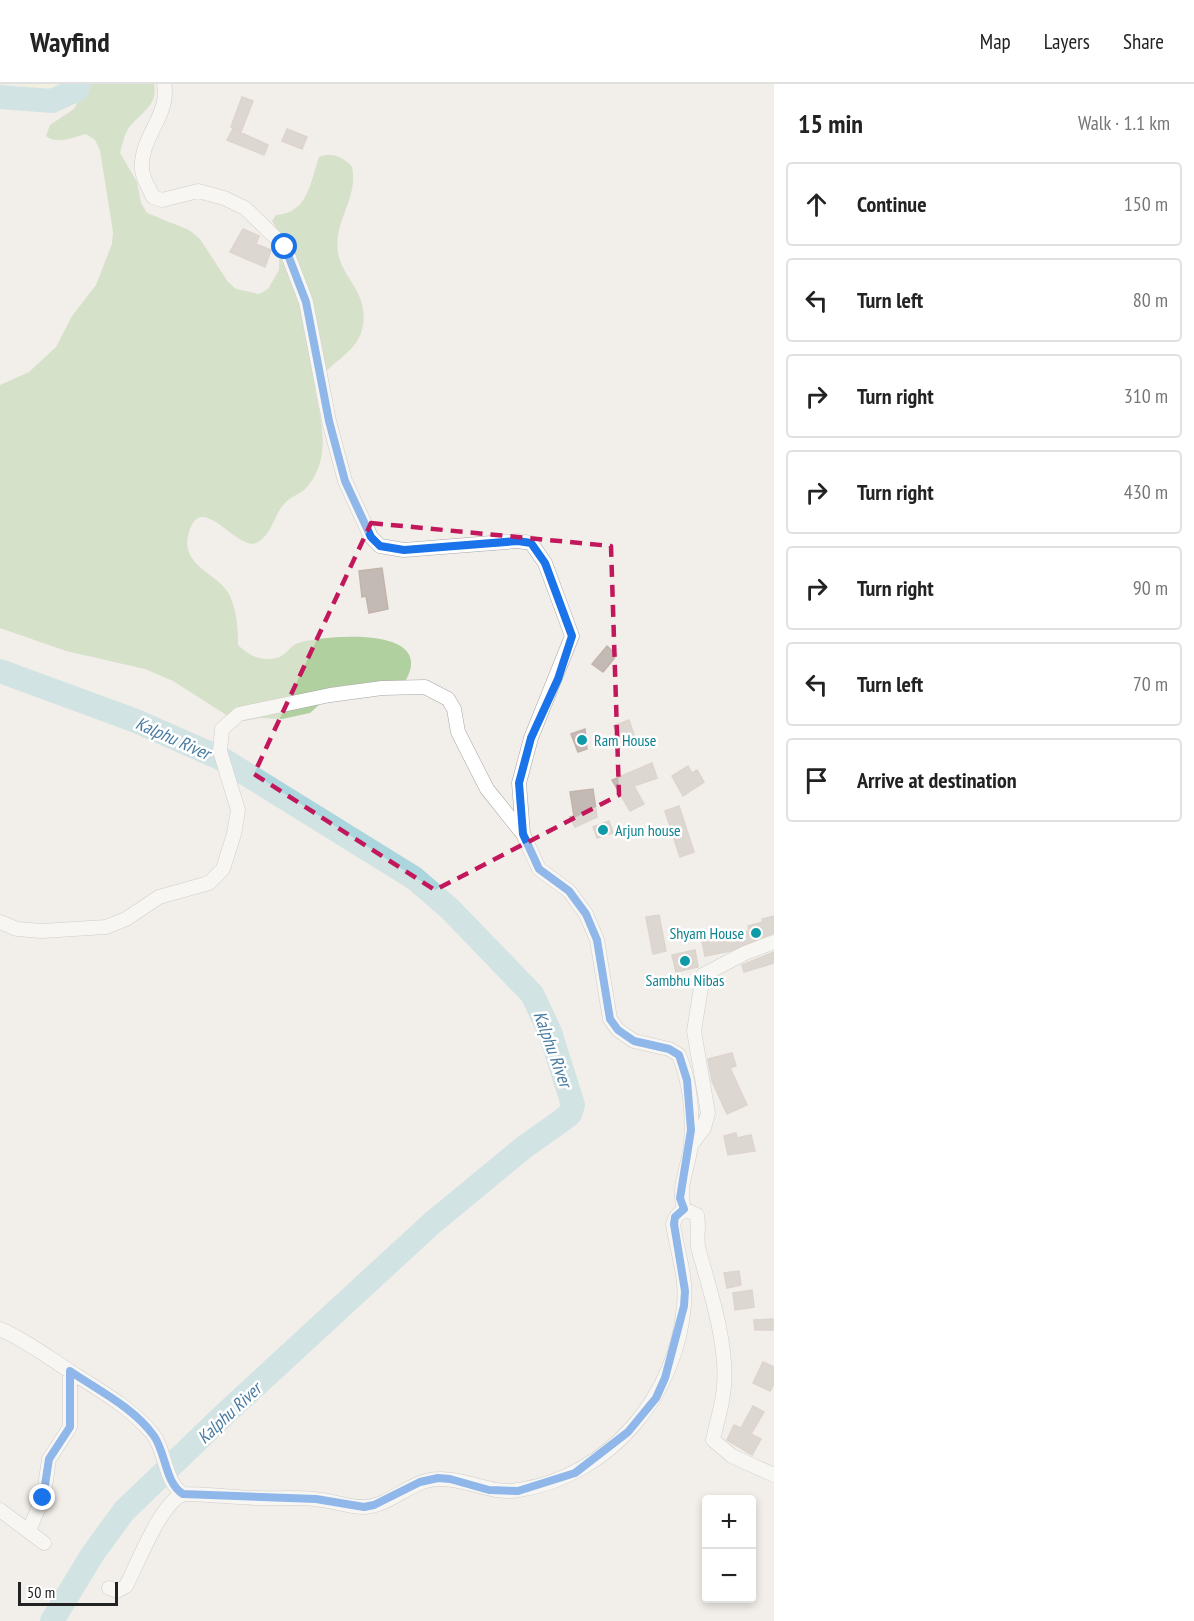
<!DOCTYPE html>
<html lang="en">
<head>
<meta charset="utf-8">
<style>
	body { margin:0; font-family:"PT Sans Narrow",sans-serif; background:#f6f6f6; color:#222 }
	.controls { position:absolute; right:18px; bottom:18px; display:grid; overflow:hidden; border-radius:6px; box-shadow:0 3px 9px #0003 }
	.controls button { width:54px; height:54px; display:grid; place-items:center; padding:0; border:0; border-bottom:2px solid #e0e0e0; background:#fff; color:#222; font:30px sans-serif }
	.scale { position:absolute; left:18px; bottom:15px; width:100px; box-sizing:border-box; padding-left:6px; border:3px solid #222; border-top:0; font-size:16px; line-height:21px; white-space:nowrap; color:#222; -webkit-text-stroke:4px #fff; paint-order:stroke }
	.stop { position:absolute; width:18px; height:18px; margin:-14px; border:4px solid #1a73e8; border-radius:50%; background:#fff }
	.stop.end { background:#1a73e8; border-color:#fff; box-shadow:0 2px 6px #0008 }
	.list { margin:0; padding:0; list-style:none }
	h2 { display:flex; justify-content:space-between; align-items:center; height:78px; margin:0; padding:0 24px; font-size:26px }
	h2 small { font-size:20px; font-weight:400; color:#767676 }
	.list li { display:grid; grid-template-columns:39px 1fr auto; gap:18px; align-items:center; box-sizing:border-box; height:84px; margin:0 12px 12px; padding:0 12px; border:2px solid #e0e0e0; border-radius:6px }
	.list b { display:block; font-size:22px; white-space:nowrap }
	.list em { font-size:20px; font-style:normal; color:#767676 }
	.icon { flex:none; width:33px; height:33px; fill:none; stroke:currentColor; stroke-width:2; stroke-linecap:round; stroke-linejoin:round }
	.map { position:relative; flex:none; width:774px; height:1537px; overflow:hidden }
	header { display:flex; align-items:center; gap:36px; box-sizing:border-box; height:84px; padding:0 30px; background:#fff; border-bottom:2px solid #e0e0e0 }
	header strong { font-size:28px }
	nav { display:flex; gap:33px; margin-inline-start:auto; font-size:21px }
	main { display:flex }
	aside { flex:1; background:#fff }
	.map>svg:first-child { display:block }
	.farmland { fill:#efefd5 }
	.forest { fill:#b1d09f }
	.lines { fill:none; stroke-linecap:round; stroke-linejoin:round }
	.river { stroke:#abd6de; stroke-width:24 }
	.building { fill:#c3bab5; stroke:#c3b4ab; stroke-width:1.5 }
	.minor-casing { stroke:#a6a6a6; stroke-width:15 }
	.minor { stroke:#fff; stroke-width:14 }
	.route { stroke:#1a73e8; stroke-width:8 }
	.marked { fill:none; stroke:#c2185b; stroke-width:4.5; stroke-dasharray:12 8; stroke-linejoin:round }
	.culture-dot { fill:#0f9aa8; stroke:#fff; stroke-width:2 }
	.labels { text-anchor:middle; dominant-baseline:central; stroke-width:5; stroke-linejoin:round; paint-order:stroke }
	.culture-label { font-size:16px; fill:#0d838f; stroke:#fff; text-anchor:start }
	.water-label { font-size:18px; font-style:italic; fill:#497ba1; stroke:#fff }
</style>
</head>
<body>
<header>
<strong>Wayfind</strong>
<nav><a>Map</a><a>Layers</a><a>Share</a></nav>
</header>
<main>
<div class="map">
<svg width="774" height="1537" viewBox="0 0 774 1537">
	<rect width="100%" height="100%" fill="#f2eee9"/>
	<path class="farmland" d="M18 0H79L78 5 52 17Z"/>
	<path class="forest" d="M88 0H154C159 22 138 30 128 45 124 52 122 61 120 69L137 98 141 119 147 129 189 146 200 155 228 198 236 205 259 210 268 205 279 186 280 150 272 137 276 131C308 129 310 99 319 73 331 68 344 73 352 83 359 114 333 137 338 168 341 194 371 209 362 246 355 273 320 281 315 307 322 338 331 376 307 403 301 410 291 412 285 419 274 430 272 452 256 459 236 467 199 402 188 452 181 483 220 490 230 512 237 528 238 544 238 561 248 571 261 578 276 574 286 572 290 562 298 559 325 551 436 541 406 596L375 603 346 601 334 604 328 607 320 620 310 629 282 635 260 634 244 637 228 632 173 597 145 585 66 567 0 544V301L29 288 56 263 72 232 96 201 112 160 113 148 100 66 95 56 86 50C74 53 57 61 46 52L50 41 74 25Z"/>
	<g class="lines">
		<path class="river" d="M0 13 52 17 78 5 79 0
			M0 587 136 637 222 675 414 794 450 825 532 910 550 948 573 1021 570 1030 561 1037 523 1064 431 1140 227 1328 124 1427 92 1471 52 1537"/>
	</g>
	<path class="building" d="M242 13 253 17 241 48 231 43Z
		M233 45 268 61 264 71 227 56Z
		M287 45 307 53 302 65 282 57Z
		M243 145 259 152 256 160 271 166 265 183 230 168Z
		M382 484 388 525 369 529 366 512 362 513 359 487Z
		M607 562 617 571 603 588 592 580Z
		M629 636 635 654 621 659 614 642Z
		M585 645 587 665 578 668 571 650Z
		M652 679 657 694 634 702 644 720 630 727 612 696Z
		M688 682 692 689 697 686 704 698 683 712 672 692Z
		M593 705 597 733 575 743 570 733 574 732 570 708Z
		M679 722 694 768 680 773 665 727Z
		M609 737 613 749 597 754 593 743Z
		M659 831 666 867 653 870 646 833Z
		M774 832V849L730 867 705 872 702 857 729 849V851L749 847 748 842 763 838 762 835Z
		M695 866 698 883 676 888 672 871Z
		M774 868V879L744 888 742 881Z
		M732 969 736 982 730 984 747 1021 727 1030 712 997 708 975Z
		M736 1049 737 1054 751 1051 755 1067 728 1071 724 1052Z
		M739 1187 741 1201 727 1204 724 1189Z
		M752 1206 754 1223 735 1226 733 1209Z
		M773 1235V1246H755L754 1236Z
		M763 1278 774 1283V1300L770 1307 753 1299Z
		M753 1322 764 1328 751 1350 761 1355 752 1371 727 1356 734 1341 741 1344Z"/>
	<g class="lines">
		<defs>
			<path id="minor" d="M164 0C171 30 139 54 142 86 143 95 149 104 153 113L162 116 198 107 224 114 245 124 285 163 306 218 329 337 345 397 371 453 380 462 404 466 518 457 531 459 545 479 572 552 531 654 519 699 523 750
				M0 838 17 845 42 847 106 843 126 835 159 813 209 799 223 785 234 750 238 726 220 667 222 645 239 630 330 611 382 604 425 603 448 615 454 625 458 648 487 705 523 750 539 785 569 807 586 830 597 856 610 935 618 946 634 957 669 965 679 971C690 998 693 1031 691 1060 689 1083 677 1102 684 1125
				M691 1061 704 1044 708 1029 694 947 703 891 745 869 774 858
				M684 1125 697 1131C700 1143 695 1155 699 1167 711 1209 730 1268 723 1311 721 1326 716 1341 713 1356L732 1372 774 1391
				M0 1245C28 1257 53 1277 79 1293 106 1310 131 1325 152 1349 166 1366 164 1398 183 1410
				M0 1426 44 1459
				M29 1447 44 1410 49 1375 70 1343V1287
				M109 1504 117 1507 126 1502C138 1479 160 1420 183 1410 207 1410 231 1413 256 1414 275 1415 295 1413 314 1415 331 1416 347 1423 364 1423 391 1422 411 1395 439 1395 467 1394 491 1411 519 1406 610 1392 677 1311 684 1221 687 1194 677 1167 673 1140L676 1133 684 1125"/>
		</defs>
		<use href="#minor" class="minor-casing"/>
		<use href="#minor" class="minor"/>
	</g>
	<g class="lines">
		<path class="route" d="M43 1414 49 1375 70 1343V1287C99 1307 133 1323 154 1352 166 1369 165 1399 183 1410L316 1415 364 1423 374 1421 420 1398 438 1394 450 1395 489 1406 518 1407 575 1389 628 1348 656 1314 665 1294 684 1222 685 1207 674 1140 675 1133 684 1125 680 1114 691 1046 687 996 679 971 669 965 634 957 618 946 610 935 597 856 586 830 569 807 539 785 523 750 519 699 531 654 558 595 572 552 545 479 531 459 518 457 404 466 380 462 371 453 345 397 329 337 306 218 285 163"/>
	</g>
	<path d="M0 0H774V1537H0ZM371 439 611 462 619 711 435 806 254 690Z" fill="#f2eee9" fill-opacity=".55" fill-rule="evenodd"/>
	<path class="marked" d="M371 439 611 462 619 711 435 806 254 690Z"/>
	<g class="culture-dot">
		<circle cx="582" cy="656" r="6"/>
		<circle cx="603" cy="746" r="6"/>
		<circle cx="756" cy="849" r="6"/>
		<circle cx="685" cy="877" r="6"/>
	</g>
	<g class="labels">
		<g class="culture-label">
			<text x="594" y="656">Ram House</text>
			<text x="615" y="746">Arjun house</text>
			<text x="744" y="849" text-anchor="end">Shyam House</text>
			<text x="685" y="896" text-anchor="middle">Sambhu Nibas</text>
		</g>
		<g class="water-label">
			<text transform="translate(173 654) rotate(24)">Kalphu River</text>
			<text transform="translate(553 965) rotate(70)">Kalphu River</text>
			<text transform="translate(229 1329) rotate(-43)">Kalphu River</text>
		</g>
	</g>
</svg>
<div class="controls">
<button>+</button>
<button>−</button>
</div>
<div class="scale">50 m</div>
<div class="stop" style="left:285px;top:163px"></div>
<div class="stop end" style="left:43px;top:1414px"></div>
</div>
<aside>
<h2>15 min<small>Walk · 1.1 km</small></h2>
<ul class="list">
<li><svg class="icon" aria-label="ahead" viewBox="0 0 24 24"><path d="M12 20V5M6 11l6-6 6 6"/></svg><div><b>Continue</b></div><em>150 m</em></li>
<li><svg class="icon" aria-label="left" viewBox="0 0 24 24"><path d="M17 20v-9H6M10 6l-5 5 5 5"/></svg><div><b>Turn left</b></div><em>80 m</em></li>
<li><svg class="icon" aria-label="right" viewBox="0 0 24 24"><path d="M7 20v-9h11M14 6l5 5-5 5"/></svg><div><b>Turn right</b></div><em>310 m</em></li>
<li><svg class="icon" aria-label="right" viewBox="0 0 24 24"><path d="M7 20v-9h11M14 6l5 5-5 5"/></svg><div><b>Turn right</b></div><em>430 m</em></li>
<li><svg class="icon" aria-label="right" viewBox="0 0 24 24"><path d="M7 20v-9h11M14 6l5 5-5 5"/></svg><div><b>Turn right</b></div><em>90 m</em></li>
<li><svg class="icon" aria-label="left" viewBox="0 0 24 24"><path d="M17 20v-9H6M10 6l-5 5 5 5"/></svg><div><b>Turn left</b></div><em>70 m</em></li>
<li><svg class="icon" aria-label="arrive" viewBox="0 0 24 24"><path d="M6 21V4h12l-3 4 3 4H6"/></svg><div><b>Arrive at destination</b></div></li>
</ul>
</aside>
</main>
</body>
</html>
